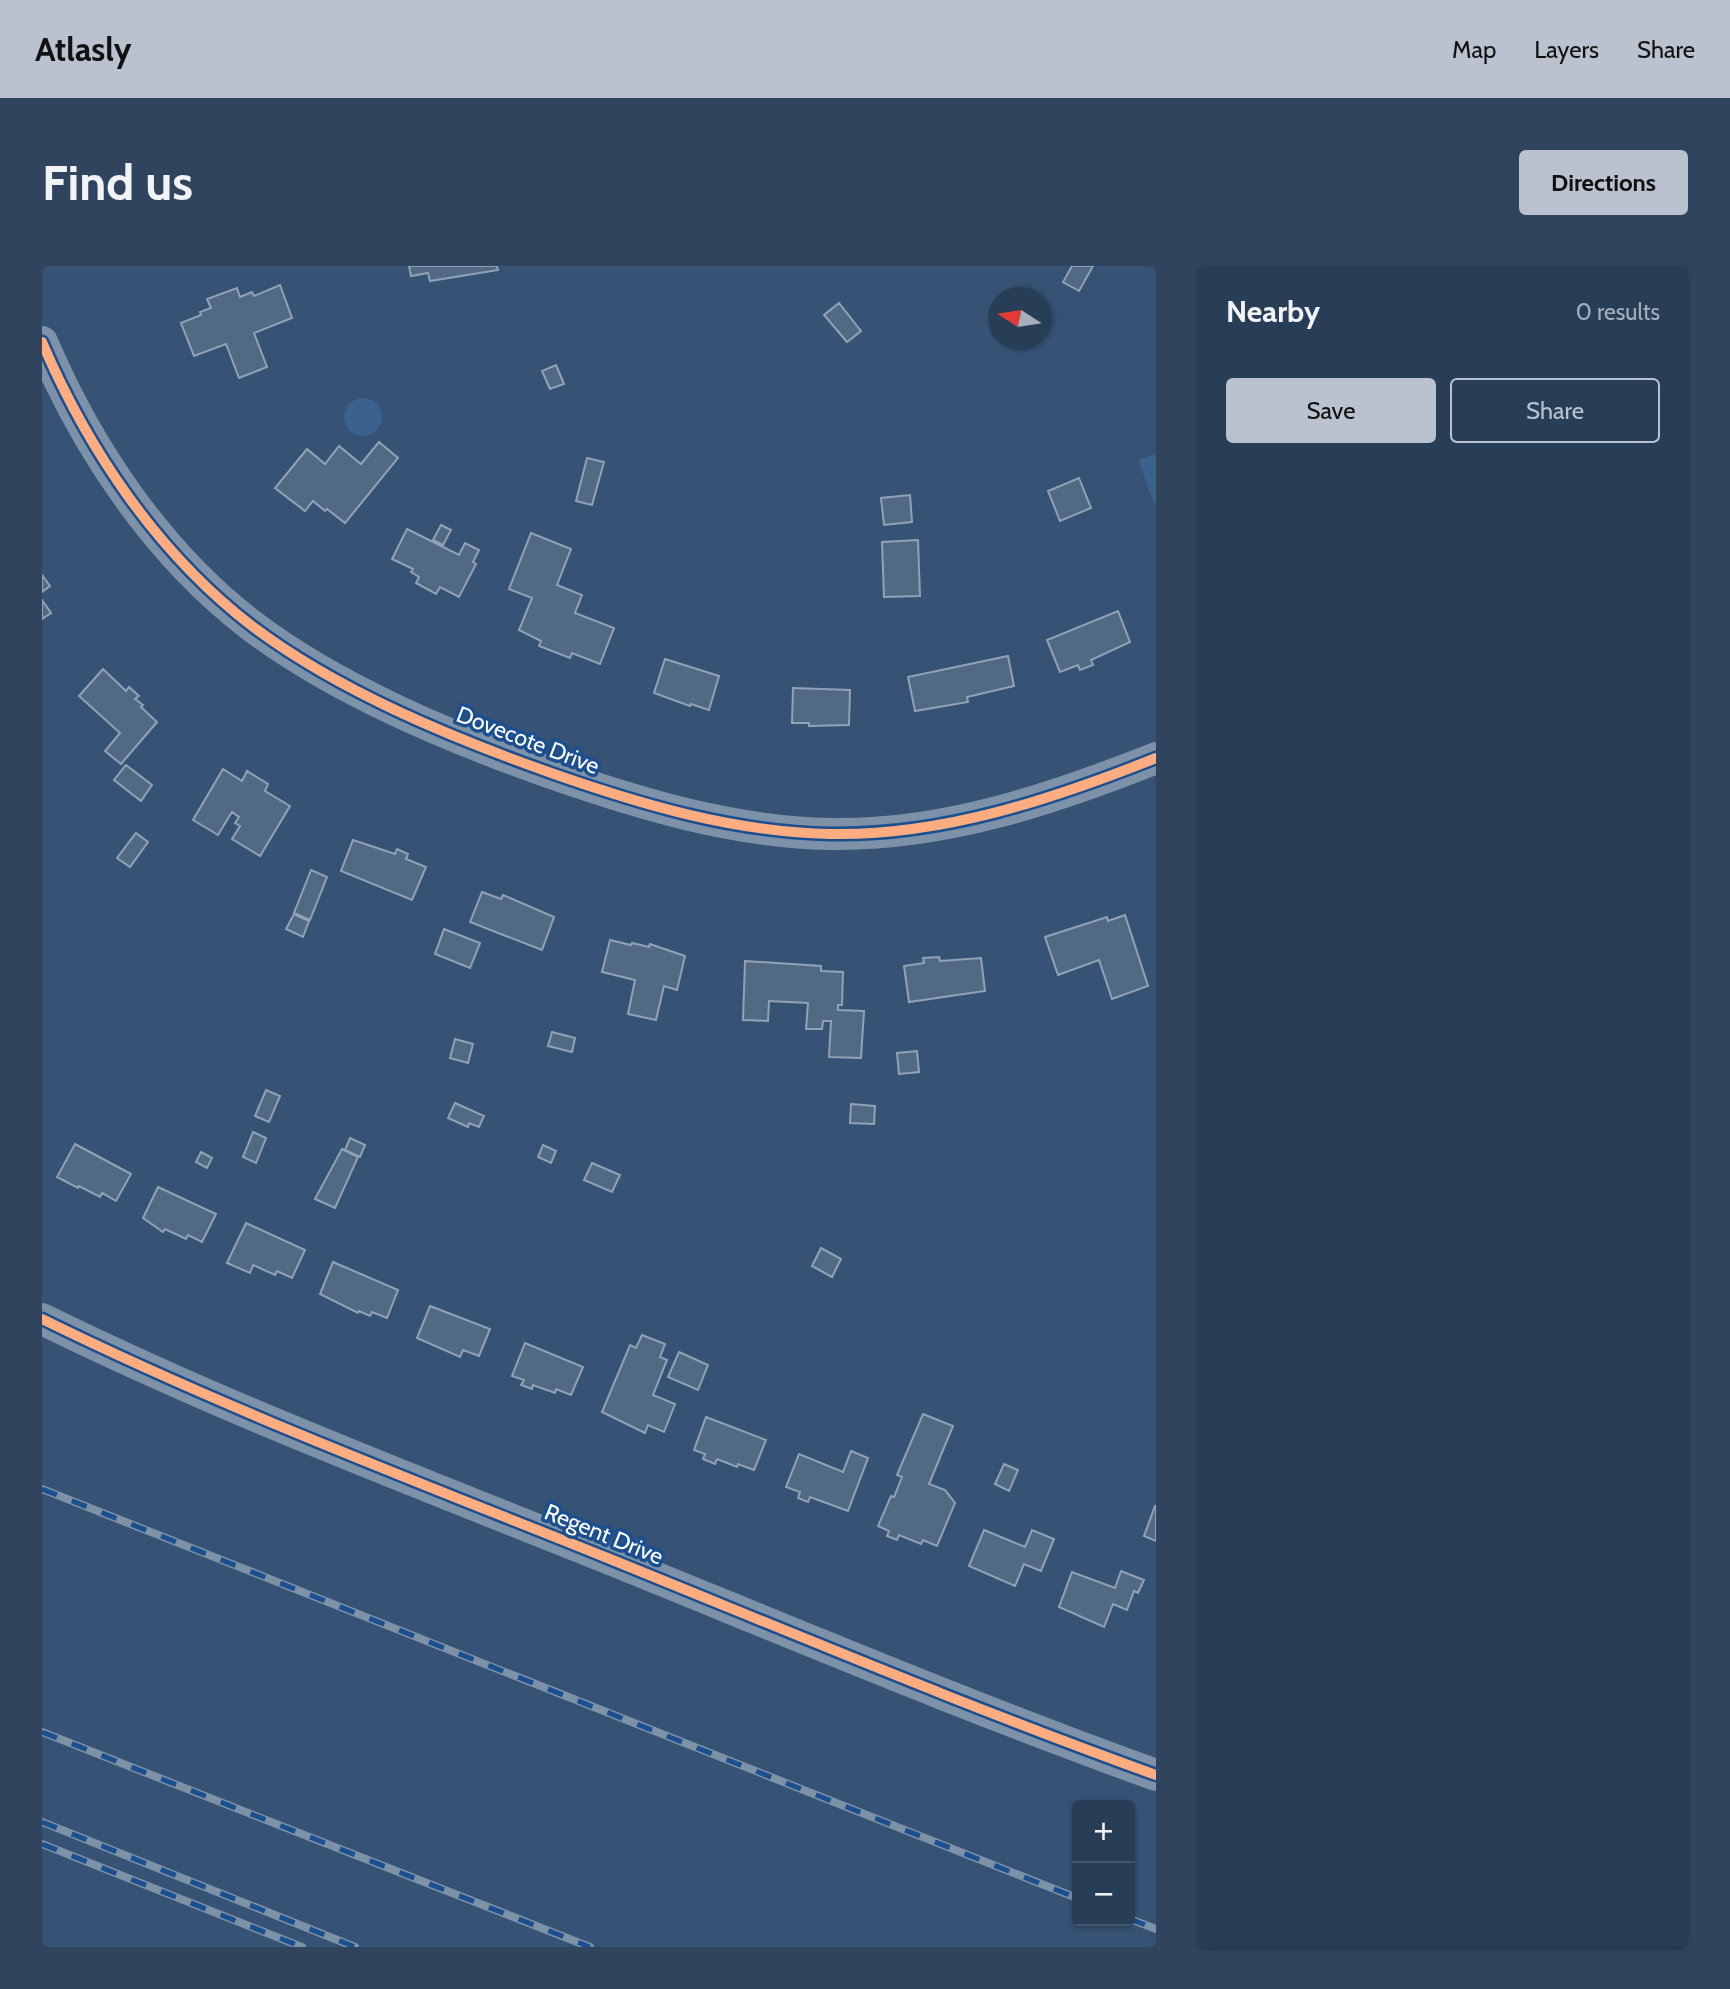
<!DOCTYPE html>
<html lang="en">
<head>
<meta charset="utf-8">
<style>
	body { margin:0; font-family:Cabin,sans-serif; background:#30455d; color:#f1f3f6 }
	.controls { position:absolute; right:21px; bottom:21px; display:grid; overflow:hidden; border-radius:7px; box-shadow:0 2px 5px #0004 }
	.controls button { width:63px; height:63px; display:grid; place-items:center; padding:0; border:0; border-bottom:2px solid #44576d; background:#283e57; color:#f1f3f6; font:35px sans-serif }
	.compass { position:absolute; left:946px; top:21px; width:63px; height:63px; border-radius:50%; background:#283e57; box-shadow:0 2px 5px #0004; rotate:282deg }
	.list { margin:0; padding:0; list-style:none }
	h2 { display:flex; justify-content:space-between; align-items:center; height:91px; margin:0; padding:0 28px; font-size:30px }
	h2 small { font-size:23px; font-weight:400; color:#a5aeba }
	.actions { display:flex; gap:14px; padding:21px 28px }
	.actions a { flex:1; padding:16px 0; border:2px solid #b9c2ce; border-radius:7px; text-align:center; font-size:24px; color:#b9c2ce }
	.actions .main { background:#b9c2ce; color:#111 }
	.map { position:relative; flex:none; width:1114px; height:1681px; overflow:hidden; border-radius:7px }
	header { display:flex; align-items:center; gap:42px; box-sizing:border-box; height:98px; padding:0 35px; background:#b9c2ce; color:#111 }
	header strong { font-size:33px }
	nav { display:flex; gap:38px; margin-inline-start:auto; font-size:24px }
	.intro { display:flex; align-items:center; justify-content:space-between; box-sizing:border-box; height:168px; padding:0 42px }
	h1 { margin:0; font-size:49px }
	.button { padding:18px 32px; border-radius:7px; background:#b9c2ce; color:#111; font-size:24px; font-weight:700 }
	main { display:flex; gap:42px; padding:0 42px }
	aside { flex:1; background:#283e57; border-radius:7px; box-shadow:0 2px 5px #0004 }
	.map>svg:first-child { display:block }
	.water { fill:#3b618d }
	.building { fill:#526984; stroke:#92a2b6; stroke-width:2 }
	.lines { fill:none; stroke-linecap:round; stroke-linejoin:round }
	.minor { stroke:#7d92a8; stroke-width:32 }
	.rail-casing { stroke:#7e92a7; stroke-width:8 }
	.rail { stroke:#1b4f8f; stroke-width:5; stroke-dasharray:16; stroke-linecap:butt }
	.cycleway-casing { stroke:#1b4f8f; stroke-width:15 }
	.cycleway { stroke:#ffac80; stroke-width:10 }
	.labels { text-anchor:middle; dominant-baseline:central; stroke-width:7; stroke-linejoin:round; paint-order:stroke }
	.street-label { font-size:23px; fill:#fff; stroke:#1b4f8f }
</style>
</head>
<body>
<header>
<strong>Atlasly</strong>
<nav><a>Map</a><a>Layers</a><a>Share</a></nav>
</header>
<div class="intro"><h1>Find us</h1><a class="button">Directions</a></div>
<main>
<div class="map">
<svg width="1114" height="1681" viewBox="0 0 1114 1681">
	<rect width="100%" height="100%" fill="#365274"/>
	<path class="water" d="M302 151a19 19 0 1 1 38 0a19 19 0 1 1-38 0Z
		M1114 188V237L1112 238 1097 196 1098 193Z"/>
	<path class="building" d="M367 0H455L456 4 388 15 386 7 369 10Z
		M1030 0H1051L1037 25 1021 16Z
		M238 19 250 52 212 67 225 101 197 112 184 78 152 90 139 57 159 49 158 46 169 42 165 33 195 22 198 31 210 26 212 30Z
		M797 37 819 65 805 76 782 49Z
		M514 99 522 118 508 123 500 105Z
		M337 176 356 192 303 257 285 243 283 245 271 235 263 245 233 222 265 183 283 198 297 180 319 198Z
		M545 192 562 196 550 239 534 235Z
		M1037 212 1049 242 1018 255 1006 225Z
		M868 229 870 256 842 259 839 232Z
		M399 259 409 264 401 279 391 274Z
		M365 263 417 289 423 277 437 284 431 296 434 298 417 331 398 321 394 328 374 317 377 311 369 306 371 303 350 293Z
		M489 267 529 283 515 319 540 329 533 347 572 362 558 398 530 387 528 392 497 380 499 375 477 364 490 332 467 323Z
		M876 274 878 330 842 331 840 276Z
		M0 309 8 320 0 326Z
		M0 334 9 347 0 353Z
		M1076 345 1088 376 1049 394 1051 399 1038 404 1036 399 1018 406 1005 374Z
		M966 390 972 420 925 431 926 436 873 445 866 411Z
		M623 393 677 410 667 444 649 438 648 440 612 427Z
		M61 403 84 425 87 421 97 430 93 433 101 439 99 441 115 456 79 498 63 485 78 467 37 430Z
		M751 422 808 424 807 459 767 460V457H750Z
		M84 499 110 519 99 535 72 514Z
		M181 503 200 515 205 505 226 518 223 525 248 540 218 590 190 573 198 560 193 557 197 551 190 546 176 569 151 554Z
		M94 567 106 576 88 601 75 592Z
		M311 574 353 588 355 583 366 588 364 593 384 601 370 634 299 605Z
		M269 604 285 611 268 654 252 647Z
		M440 626 459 633 461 629 512 651 500 684 428 656Z
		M252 648 267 655 261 671 244 663Z
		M1083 649 1106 720 1070 733 1057 694 1016 709 1003 671 1065 651 1066 655Z
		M402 663 438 677 428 702 393 688Z
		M568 674 589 679 590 677 607 681 608 678 643 690 635 724 622 720 614 754 586 748 593 714 560 706Z
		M897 691 898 695 939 692 943 725 867 736 862 700 882 697 881 692Z
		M703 695 779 700V705L801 706 800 739H796V744L822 745 819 792 787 791 789 755H781L780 763H764L766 737 727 735 726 755 701 754Z
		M510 766 533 772 530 786 506 780Z
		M413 773 431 778 426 797 408 792Z
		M875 785 877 806 857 808 855 787Z
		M224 824 238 830 227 856 213 850Z
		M413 837 442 850 437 861 427 857 426 861 406 852Z
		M809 838 833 840 832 858 808 857Z
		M211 866 224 872 214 897 201 891Z
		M308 872 323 879 318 891 303 884Z
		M33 878 89 908 74 935 60 927 58 931 37 920 36 922 15 911Z
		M501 879 514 885 509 897 496 891Z
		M300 883 316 891 293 942 273 933Z
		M159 886 170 892 165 902 154 896Z
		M550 897 578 909 570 926 542 914Z
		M116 921 174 948 160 976 146 969 144 973 123 963 121 966 101 952Z
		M204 957 263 984 250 1012 235 1005 233 1009 211 999 208 1007 185 997Z
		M779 982 799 993 790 1011 770 1000Z
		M291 996 356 1024 345 1052 330 1046 328 1050 317 1045 316 1047 278 1028Z
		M388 1040 448 1063 437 1090 421 1084 418 1091 375 1072Z
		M600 1069 623 1078 618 1091 625 1094 611 1129 633 1138 622 1166 606 1159 603 1167 560 1146 588 1079 594 1082Z
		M483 1077 541 1101 529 1129 514 1123 513 1127 491 1119 490 1123 479 1119 482 1114 470 1110Z
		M637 1086 666 1099 656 1124 626 1111Z
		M881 1148 911 1160 887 1218 903 1224 913 1237 895 1280 881 1274 879 1278 857 1269 855 1274 845 1270 847 1265 836 1260 849 1230 852 1231 860 1211 855 1209Z
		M664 1151 724 1174 712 1204 696 1198 695 1201 675 1193 673 1198 661 1193 663 1188 652 1184Z
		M809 1185 826 1192 806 1245 768 1231 766 1236 756 1232 758 1226 744 1221 757 1188 801 1206Z
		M962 1198 976 1204 967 1225 953 1218Z
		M1113 1240H1114V1275L1102 1270Z
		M942 1264 983 1281 990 1264 1012 1273 999 1305 982 1298 973 1320 927 1300Z
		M1079 1305 1102 1314 1096 1327 1092 1325 1085 1344 1071 1338 1062 1361 1017 1341 1030 1306 1073 1322Z"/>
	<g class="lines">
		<path class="minor" d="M0 76C46 184 116 288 210 360 296 425 410 472 512 508 601 539 692 566 788 568 901 570 1011 533 1114 492
			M0 1053C183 1143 374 1215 563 1291 746 1365 928 1442 1114 1509"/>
		<defs>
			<path id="rail" d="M0 1223 1035 1632
				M0 1466 548 1681
				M0 1556 313 1681
				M0 1578 260 1681
				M1088 1653 1114 1663"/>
		</defs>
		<use href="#rail" class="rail-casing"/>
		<use href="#rail" class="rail"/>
		<defs>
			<path id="cycleway" d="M0 76C46 184 116 288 210 360 296 425 410 472 512 508 601 539 692 566 788 568 901 570 1011 533 1114 492
				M0 1053C183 1143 374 1215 563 1291 746 1365 928 1442 1114 1509"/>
		</defs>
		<use href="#cycleway" class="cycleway-casing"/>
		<use href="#cycleway" class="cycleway"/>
	</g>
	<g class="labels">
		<g class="street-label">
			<text transform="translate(486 474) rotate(21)">Dovecote Drive</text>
			<text transform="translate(562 1268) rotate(22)">Regent Drive</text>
		</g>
	</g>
</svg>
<div class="controls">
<button>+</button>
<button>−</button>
</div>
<svg class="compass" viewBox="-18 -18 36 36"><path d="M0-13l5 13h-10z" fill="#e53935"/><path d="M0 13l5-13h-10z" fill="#a5aeba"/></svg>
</div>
<aside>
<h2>Nearby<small>0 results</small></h2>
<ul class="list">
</ul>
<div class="actions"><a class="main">Save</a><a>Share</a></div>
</aside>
</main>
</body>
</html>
